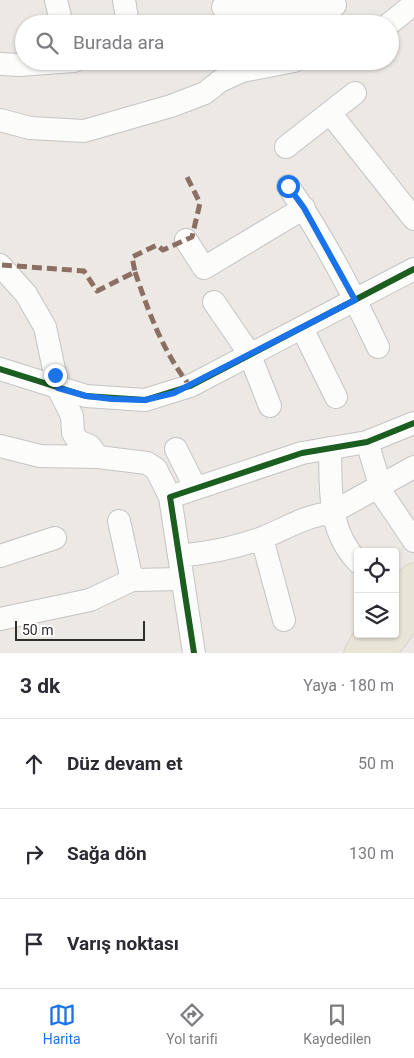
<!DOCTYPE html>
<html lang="tr">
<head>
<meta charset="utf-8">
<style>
	body { margin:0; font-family:Roboto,sans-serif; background:#f7f7f7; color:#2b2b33 }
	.controls { position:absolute; right:15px; bottom:15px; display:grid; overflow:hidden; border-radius:5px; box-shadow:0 1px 4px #0004 }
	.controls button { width:45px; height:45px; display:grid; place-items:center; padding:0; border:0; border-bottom:1px solid #e1e1e2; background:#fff; color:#2b2b33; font:25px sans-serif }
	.scale { position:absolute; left:15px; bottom:12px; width:130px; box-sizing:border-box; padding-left:5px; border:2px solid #2e2e2e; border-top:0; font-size:14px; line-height:18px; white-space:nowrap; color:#2e2e2e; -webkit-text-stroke:4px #fff; paint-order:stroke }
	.stop { position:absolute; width:15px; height:15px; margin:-11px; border:4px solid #1a73e8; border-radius:50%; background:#fff }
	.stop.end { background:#1a73e8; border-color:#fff; box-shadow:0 1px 5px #0008 }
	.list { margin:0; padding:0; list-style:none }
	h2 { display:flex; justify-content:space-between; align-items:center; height:65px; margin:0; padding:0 20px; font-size:21px }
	h2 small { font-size:16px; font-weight:400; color:#7c7c81 }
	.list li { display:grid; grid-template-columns:32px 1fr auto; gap:15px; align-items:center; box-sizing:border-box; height:90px; padding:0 20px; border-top:1px solid #e1e1e2 }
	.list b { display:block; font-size:19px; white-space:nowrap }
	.list em { font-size:16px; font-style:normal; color:#7c7c81 }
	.icon { flex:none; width:28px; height:28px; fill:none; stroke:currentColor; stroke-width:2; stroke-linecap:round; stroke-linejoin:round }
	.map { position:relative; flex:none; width:414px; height:653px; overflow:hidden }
	.search { position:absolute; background:#fff; box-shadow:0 1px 4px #0004; left:15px; right:15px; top:15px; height:55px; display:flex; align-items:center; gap:12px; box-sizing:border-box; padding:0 18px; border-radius:28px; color:#7c7c81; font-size:19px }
	.sheet { height:335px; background:#fff }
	nav { display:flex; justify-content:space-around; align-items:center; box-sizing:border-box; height:70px; border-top:1px solid #e1e1e2; background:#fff; font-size:14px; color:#7c7c81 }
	nav a { display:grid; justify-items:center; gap:2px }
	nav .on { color:#1a73e8 }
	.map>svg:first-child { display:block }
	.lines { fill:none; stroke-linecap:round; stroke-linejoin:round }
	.minor-casing { stroke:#c5c4c5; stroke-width:24 }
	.major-casing { stroke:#c6c5c4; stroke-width:29 }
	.minor { stroke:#fcfcfb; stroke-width:22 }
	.major { stroke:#e8e4d6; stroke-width:28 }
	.quiet { stroke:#8d6e63; stroke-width:5; stroke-dasharray:10 5; stroke-linecap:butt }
	.cycleway-casing { stroke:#fff; stroke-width:9 }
	.cycleway { stroke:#1b5e20; stroke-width:6 }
	.route { stroke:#1a73e8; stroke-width:6 }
</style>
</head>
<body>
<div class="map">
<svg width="414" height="653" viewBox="0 0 414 653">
	<rect width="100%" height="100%" fill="#ece8e4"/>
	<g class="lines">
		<defs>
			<path id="minor" d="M56 0 62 24
				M124 0 128 24
				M223 7 335 5
				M389 24 414 4
				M0 64 19 65 74 61
				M330 113 414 219
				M0 120 30 128 84 131 171 106 205 93 220 81 242 71 294 61
				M286 147 355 93
				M288 186C323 236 352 292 378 347
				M186 240 204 268 304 208
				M0 265 26 294 45 327 58 388 72 416 73 433 78 441 90 446 98 457
				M214 302 249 353 270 406
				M302 328 336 397
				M0 369 86 396 145 400 190 386 414 269
				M367 442 383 495 414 541
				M0 446 40 456 98 457 147 463 156 469 170 497
				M330 448C331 489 327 530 358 562
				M176 449 195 487
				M119 521 132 580
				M262 538 284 620
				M0 556 55 538
				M179 556C208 553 235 548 262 538 285 529 306 515 331 513L414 467
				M0 619 90 600 132 580 181 579
				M194 653 170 497 302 453 367 442 414 423"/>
			<path id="major" d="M395 596 414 577
				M358 653 369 634
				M382 653 414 610"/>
		</defs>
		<use href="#minor" class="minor-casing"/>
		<use href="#major" class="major-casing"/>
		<use href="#minor" class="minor"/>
		<use href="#major" class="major"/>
		<path class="quiet" d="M2 265 84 271 97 291 135 272 132 257 157 245 163 250 192 237 200 203 185 173
			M135 272C149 313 163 352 190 386"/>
		<defs>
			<path id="cycleway" d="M0 369 86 396 145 400 190 386 414 269
				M194 653 170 497 302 453 367 442 414 423"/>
		</defs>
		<use href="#cycleway" class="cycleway-casing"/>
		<use href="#cycleway" class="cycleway"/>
	</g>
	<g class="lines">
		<path class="route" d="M55 375 58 388 86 396 112 399 145 400 174 393 355 300 304 208 288 186"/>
	</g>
</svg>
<div class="controls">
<button><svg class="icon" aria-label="locate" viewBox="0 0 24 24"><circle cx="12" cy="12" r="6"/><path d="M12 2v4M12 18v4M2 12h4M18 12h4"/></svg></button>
<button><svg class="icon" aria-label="layers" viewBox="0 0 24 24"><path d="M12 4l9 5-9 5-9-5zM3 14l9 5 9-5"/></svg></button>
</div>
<div class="scale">50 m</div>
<div class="stop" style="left:288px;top:186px"></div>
<div class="stop end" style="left:55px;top:375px"></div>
<div class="search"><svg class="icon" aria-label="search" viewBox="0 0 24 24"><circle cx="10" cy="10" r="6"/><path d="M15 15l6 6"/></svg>Burada ara</div>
</div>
<section class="sheet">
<h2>3 dk<small>Yaya · 180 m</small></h2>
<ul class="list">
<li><svg class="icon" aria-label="ahead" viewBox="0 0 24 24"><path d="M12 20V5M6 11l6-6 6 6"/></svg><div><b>Düz devam et</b></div><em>50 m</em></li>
<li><svg class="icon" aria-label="right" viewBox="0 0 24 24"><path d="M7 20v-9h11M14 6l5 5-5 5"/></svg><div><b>Sağa dön</b></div><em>130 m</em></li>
<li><svg class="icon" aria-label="arrive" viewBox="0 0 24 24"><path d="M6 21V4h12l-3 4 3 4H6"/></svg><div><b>Varış noktası</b></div></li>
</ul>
</section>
<nav>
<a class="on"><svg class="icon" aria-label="map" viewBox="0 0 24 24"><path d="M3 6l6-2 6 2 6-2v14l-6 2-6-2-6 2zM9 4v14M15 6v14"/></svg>Harita</a>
<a><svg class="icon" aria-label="directions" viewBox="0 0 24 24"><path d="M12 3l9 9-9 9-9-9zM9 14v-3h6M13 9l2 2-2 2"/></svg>Yol tarifi</a>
<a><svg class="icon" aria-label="saved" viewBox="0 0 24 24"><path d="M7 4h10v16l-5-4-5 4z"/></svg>Kaydedilen</a>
</nav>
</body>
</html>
